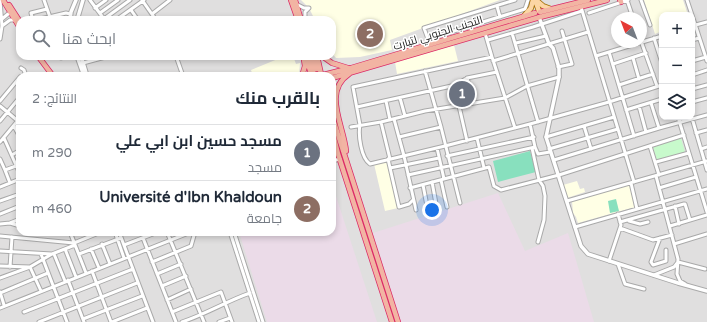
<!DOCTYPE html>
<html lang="ar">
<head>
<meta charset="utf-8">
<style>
	body { margin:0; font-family:"Varela Round",Cairo,sans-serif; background:#f6f6f7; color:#1f2937; direction:rtl }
	.controls { position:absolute; right:12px; top:12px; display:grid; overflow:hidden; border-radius:8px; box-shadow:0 2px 6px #0003 }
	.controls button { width:36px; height:36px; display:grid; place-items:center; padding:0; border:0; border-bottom:1px solid #e0e1e3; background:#fff; color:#1f2937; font:20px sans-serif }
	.compass { position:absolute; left:611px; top:12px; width:36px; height:36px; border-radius:50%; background:#fff; box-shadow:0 2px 6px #0003; rotate:318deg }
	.you { position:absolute; left:432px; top:210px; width:14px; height:14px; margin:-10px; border:3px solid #fff; border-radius:50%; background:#1a73e8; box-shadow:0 0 0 6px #1a73e833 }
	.badge { display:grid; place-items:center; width:26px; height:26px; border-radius:50%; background:#d40000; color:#fff; font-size:13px; font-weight:700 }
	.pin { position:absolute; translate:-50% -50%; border:2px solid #fff; box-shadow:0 1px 4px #0006 }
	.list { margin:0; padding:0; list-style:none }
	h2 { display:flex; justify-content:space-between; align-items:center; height:52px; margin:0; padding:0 16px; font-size:17px }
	h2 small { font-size:13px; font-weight:400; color:#747a83 }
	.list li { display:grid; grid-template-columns:26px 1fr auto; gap:12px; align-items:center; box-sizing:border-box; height:56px; padding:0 16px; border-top:1px solid #e0e1e3 }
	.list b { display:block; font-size:15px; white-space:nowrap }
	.list p { margin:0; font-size:13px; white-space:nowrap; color:#747a83 }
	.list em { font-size:13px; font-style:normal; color:#747a83 }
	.icon { flex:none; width:22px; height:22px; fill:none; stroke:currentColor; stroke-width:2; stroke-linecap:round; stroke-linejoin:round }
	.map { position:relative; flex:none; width:707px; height:322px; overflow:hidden; direction:ltr }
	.search { position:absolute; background:#fff; box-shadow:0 2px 6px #0003; left:16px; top:16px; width:320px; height:44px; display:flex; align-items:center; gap:10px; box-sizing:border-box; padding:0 14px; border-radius:12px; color:#747a83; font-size:15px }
	.panel { position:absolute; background:#fff; box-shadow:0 2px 6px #0003; left:16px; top:72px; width:320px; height:164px; border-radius:12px; direction:rtl }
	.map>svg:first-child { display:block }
	.residential { fill:#e0dfdf; fill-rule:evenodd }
	.industrial { fill:#ebdbe8 }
	.education { fill:#ffffe5 }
	.park { fill:#c8facc }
	.pitch { fill:#88e0be }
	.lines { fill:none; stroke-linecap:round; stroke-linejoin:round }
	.trunk-tunnel { stroke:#c8c6c1; stroke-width:4.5; stroke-dasharray:4.5 2; stroke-linecap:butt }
	.minor-casing { stroke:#a9a9a9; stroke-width:5 }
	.tertiary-casing { stroke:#a9a9a9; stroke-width:5.5 }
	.primary-casing { stroke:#a06b00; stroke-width:6 }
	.trunk-casing { stroke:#dc2a67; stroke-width:6 }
	.minor { stroke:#fff; stroke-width:3 }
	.tertiary { stroke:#fff; stroke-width:3.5 }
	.primary { stroke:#fcd6a4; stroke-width:4.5 }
	.trunk { stroke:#f2b4a3; stroke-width:4.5 }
	.labels { text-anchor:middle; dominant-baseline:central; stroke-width:3; stroke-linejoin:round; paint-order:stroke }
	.street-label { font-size:11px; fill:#222; stroke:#fff }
</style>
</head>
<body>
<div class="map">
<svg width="707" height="322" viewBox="0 0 707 322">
	<rect width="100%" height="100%" fill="#f2efe9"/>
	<path class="residential" d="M0 0H707V322H0ZM662 15H692V117H662ZM617 18H641V42H617ZM20 20H332V56H20ZM20 76H332V232H20Z"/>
	<path class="industrial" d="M332 184 377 322H267L239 232H332Z
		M498 193 525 251 568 233 594 322H401L373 233Z"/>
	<path class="education" d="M301 0H500L390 40 392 50 360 57 336 58 332 53V20H315L309 8Z
		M644 0H683L688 15H662V31L655 34Z
		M454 45 458 61 397 74 395 62Z
		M285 56H293L296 64 300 63 299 74 297 76H253L251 70Z
		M387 161 398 208 385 211 374 164Z
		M577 181 580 189 584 188 585 192 567 198 563 185Z
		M630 184 635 207 578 223 576 217 573 213 572 201Z"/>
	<path class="park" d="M681 138 685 152 657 161 653 147Z"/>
	<path class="pitch" d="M530 151 536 172 498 182 493 161Z
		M616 199 619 211 610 213 608 201Z"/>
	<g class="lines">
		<path class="trunk-tunnel" d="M317 69 319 76
			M314 70 315 76"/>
		<defs>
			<path id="minor" d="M44 0 51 20
				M90 0 104 19 130 0
				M142 0 156 20
				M515 0 424 28 428 39 525 9 528 0
				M627 0 633 18
				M641 0 650 25
				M687 0 692 15
				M296 4 304 8H309L305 12V20
				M497 6 500 17
				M581 7 634 182
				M95 8 106 0
				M131 10 138 20
				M100 13 118 0
				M589 13 628 0
				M152 14 170 0
				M692 15 707 61
				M2 19 8 14 12 13
				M33 20 31 13 47 9
				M36 20 66 13 70 14
				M116 20 144 0
				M2 26 10 20H15
				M692 26 707 22
				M485 33 492 57 515 128
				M512 33 538 122
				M654 38 662 63
				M0 39 2 26 0 0
				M488 40 533 27 582 11
				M692 40 699 38
				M641 41 657 86
				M516 43 546 36
				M609 52 634 136
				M61 56V58
				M176 56 183 76
				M596 56 662 36
				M492 57 353 87 360 125C358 135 361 158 370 164L445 146 530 124 609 102 662 85
				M633 58 639 79
				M493 61 588 32
				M692 61 706 57
				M83 63 109 56
				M613 64 646 53
				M558 67 572 64 562 31
				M21 68 24 70 26 76
				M425 71 441 127
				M692 75 707 70
				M467 78 474 103
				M456 85 462 105
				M619 85 653 74
				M692 89 707 85
				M400 98 405 116
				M0 101 20 77
				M386 101 390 120
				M692 102 707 98
				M651 103 659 128
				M0 106 18 121
				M459 106 467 141
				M639 106 646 132
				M357 107 456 85 467 78 497 72
				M626 110 662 99
				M678 117 707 212
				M692 118 707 170
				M394 119 404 156 416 210
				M0 121 20 97
				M381 122 390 159
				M530 124 535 147
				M14 126 20 137
				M584 126 591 149
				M351 127 381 122 425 111 505 98 527 86 559 77
				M696 133 707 130
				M399 137 441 127 460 203
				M546 137 614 117
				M4 138 20 174
				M477 138 484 168
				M0 142 20 118
				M650 146 659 175
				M437 148 444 179
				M532 148 539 180 543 186 545 196 544 220 538 242
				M549 149 618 129
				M701 149 707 147
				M12 155 20 150
				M447 156 534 137
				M0 159 5 170 16 166
				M388 159 399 207 409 204 413 200
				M554 160 659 128 707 115
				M332 161 340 159
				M656 162 689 153
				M390 168 439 158
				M5 170 10 183
				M408 175 535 147 538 154 550 152
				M656 176 678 259 677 274 680 281 685 284
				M441 180 447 207
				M432 182 437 209
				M631 183 637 209
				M423 185 428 211
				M0 187 20 179
				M410 188 489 167 494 186 501 190 559 175 684 135
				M659 188 696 177
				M0 201 20 194
				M567 201 707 161
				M675 206 679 224
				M0 214 20 206
				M629 221 640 224 648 222
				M620 222 684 204H685L690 220
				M10 223 20 219
				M0 224 10 223 20 226
				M670 226 707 215
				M575 227 707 189
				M620 228 653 240 672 235
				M70 232 86 273
				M115 232 124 258
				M119 232 153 322
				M167 232 204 322
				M230 232 259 322
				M234 232 263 322
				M0 236 74 243 101 232
				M143 238 176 322
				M660 238 651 262 653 265 666 261V250
				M102 244 110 264
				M674 244 707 234
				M124 245 158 232
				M65 249 76 277
				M91 249 99 268
				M0 251 52 254
				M41 254 67 322
				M54 254 65 281
				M79 254 121 238
				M609 261 621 225 618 214
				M152 262 191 246 195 232
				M618 264 625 284 644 289
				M0 266 30 267 41 291
				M10 267 12 237
				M92 271 111 322
				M157 274 181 264
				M654 275 674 267 678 262 705 269
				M0 278 30 267 52 254 75 245
				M68 280 84 322
				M162 286 186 276
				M0 292 4 305
				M0 293 48 273
				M167 300 191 289
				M0 308 191 232
				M24 312 133 269
				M172 312 221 292 232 322
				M83 319 142 296
				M39 322 137 283
				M112 322 147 308
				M182 322C206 314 227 301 250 293
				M219 322 230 318"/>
			<path id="tertiary" d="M539 17 549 44 553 48 559 68V77L546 137 581 246 588 254 678 283 707 291
				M70 20 71 12 76 0
				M77 20 83 0
				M77 56 84 76
				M81 56 87 76"/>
			<path id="primary" d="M535 0 539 11
				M536 0 543 6 551 9
				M524 16 531 8 533 0"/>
			<path id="trunk" d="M3 0 20 28
				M291 0 298 20
				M295 0 301 20
				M620 0 621 2
				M9 5 20 22
				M540 12 588 0
				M38 56 53 76
				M305 56 312 76
				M309 56 314 70
				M313 56 317 69
				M317 56 321 74
				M322 56 332 63 348 68
				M323 75 351 68 535 13
				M302 76 305 66 304 60
				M332 78 540 17 607 0
				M332 105 335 114
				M332 116 398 322
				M332 130 338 154 392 322
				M346 151C344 126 322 92 349 74"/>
		</defs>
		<use href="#minor" class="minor-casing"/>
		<use href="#tertiary" class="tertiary-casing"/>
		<use href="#primary" class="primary-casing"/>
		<use href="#trunk" class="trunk-casing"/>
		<use href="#minor" class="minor"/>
		<use href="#tertiary" class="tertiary"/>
		<use href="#primary" class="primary"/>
		<use href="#trunk" class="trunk"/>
	</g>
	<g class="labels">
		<g class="street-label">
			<text transform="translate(438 33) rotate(-17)">التجنب الجنوبي لتيارت</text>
		</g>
	</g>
</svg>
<div class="controls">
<button>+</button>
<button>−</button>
<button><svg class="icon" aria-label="layers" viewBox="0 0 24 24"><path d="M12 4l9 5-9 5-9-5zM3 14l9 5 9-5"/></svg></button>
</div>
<svg class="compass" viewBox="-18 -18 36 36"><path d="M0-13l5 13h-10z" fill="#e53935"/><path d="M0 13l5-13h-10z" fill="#747a83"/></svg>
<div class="you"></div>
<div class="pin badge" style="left:462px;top:94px;background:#6b7280">1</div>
<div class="pin badge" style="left:370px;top:34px;background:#8d6e63">2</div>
<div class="search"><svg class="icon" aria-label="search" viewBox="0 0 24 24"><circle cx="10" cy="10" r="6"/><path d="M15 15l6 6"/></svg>ابحث هنا</div>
<section class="panel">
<h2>بالقرب منك<small>النتائج: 2</small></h2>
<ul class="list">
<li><span class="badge" style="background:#6b7280">1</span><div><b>مسجد حسين ابن ابي علي</b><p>مسجد</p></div><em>290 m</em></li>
<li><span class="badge" style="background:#8d6e63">2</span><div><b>Université d'Ibn Khaldoun</b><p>جامعة</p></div><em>460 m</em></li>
</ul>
</section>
</div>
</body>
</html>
